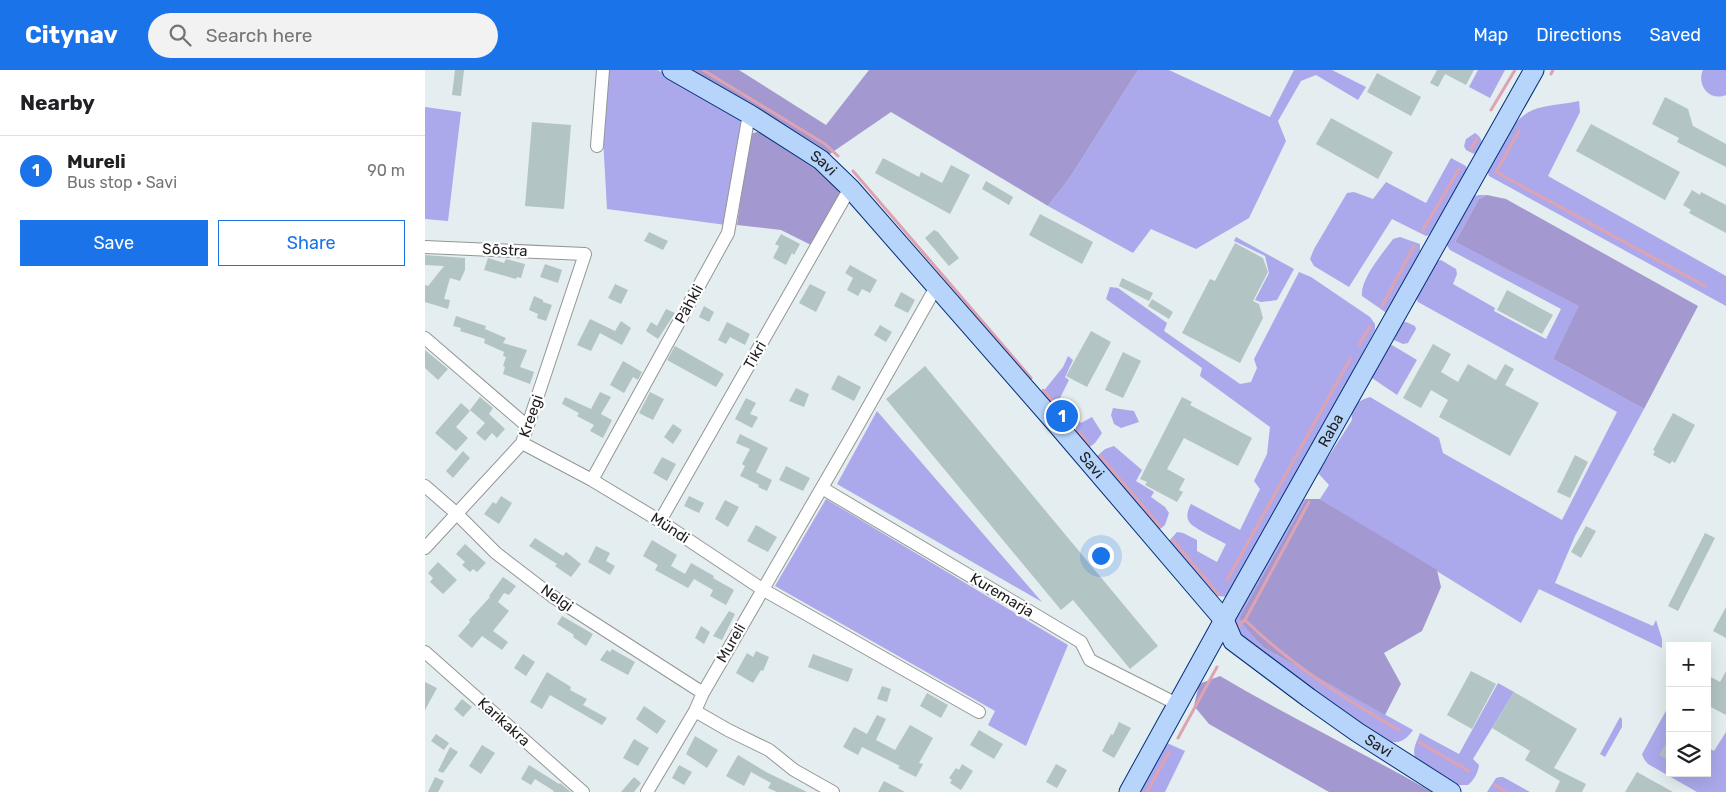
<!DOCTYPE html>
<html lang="en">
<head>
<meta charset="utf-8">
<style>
	body { margin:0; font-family:Rubik,sans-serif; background:#f2f2f2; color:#202124 }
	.controls { position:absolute; right:15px; bottom:15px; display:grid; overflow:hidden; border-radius:0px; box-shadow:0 5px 20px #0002 }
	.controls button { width:45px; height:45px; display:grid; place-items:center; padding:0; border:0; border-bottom:1px solid #e0e0e0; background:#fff; color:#202124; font:25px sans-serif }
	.you { position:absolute; left:675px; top:485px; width:18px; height:18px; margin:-12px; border:4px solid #fff; border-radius:50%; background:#1a73e8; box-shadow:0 0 0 8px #1a73e833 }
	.badge { display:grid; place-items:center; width:32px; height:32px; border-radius:50%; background:#1a73e8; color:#fff; font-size:16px; font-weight:700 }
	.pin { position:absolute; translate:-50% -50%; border:2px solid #fff; box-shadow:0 1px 5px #0006 }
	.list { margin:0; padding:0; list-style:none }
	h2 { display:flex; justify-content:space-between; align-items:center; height:65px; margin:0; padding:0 20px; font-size:21px }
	h2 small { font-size:16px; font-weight:400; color:#757577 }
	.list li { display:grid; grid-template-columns:32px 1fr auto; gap:15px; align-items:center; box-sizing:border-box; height:70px; padding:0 20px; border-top:1px solid #e0e0e0 }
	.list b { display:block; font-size:19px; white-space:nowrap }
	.list p { margin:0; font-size:16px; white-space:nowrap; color:#757577 }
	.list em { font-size:16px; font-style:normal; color:#757577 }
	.actions { display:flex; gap:10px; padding:15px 20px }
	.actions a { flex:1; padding:11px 0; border:1px solid #1a73e8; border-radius:0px; text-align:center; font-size:18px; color:#1a73e8 }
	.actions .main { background:#1a73e8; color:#fff }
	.icon { flex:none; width:28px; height:28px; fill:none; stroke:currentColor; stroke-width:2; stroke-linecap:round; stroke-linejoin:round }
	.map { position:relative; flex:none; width:1301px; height:722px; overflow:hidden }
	header { display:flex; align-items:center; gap:30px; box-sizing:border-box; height:70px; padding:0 25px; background:#1a73e8; color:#fff }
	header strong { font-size:24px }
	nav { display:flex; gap:28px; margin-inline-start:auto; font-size:18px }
	.search { width:350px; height:45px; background:#f2f2f2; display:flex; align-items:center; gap:12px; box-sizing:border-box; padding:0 18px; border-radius:28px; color:#757577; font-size:19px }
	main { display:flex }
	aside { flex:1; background:#fff }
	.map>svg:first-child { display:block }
	.grass { fill:#aba9eb }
	.forest { fill:#a498d0 }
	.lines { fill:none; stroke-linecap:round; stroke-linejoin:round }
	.stream { stroke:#dea3b2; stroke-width:3 }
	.building { fill:#b3c4c4 }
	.street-casing { stroke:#959595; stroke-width:14 }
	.secondary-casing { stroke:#022e78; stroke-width:21 }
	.street { stroke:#fff; stroke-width:12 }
	.secondary { stroke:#b7d4fb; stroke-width:19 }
	.labels { text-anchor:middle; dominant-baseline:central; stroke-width:4.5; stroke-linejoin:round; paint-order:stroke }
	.street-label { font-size:15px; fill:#1e1e1e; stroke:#fff }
</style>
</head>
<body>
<header>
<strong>Citynav</strong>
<div class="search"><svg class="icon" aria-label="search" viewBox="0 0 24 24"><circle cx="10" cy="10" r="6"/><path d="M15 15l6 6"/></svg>Search here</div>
<nav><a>Map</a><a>Directions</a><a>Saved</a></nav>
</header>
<main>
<aside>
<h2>Nearby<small></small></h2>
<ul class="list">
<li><span class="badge">1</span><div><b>Mureli</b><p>Bus stop · Savi</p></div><em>90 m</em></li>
</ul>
<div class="actions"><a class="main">Save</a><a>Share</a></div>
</aside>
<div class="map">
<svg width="1301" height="722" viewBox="0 0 1301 722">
	<rect width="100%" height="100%" fill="#e4edef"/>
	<path class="grass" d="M182 0H232L251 8 313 47 317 54 301 155 182 139 178 68Z
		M713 0H744L845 47 869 0H907L941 17 933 30 891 5 876 11 853 51 861 71 824 148 771 179 726 159 708 183 623 136 646 106Z
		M1053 0H1080L1065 28 1044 17Z
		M1278 0H1301V25C1285 32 1271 15 1278 0Z
		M1154 31 1155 42 1123 106 1301 206V236L1064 106 1062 99C1075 76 1088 42 1118 37 1130 34 1142 34 1154 31Z
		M0 37 36 42 23 151 0 149Z
		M1050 63C1060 69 1058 77 1049 84L1041 80 1039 76 1041 69Z
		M1026 88 1041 96 1042 100 1004 165 1001 166 967 149 924 217 889 196 885 189 889 179 922 123 929 122 948 129 961 112 1001 133Z
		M1054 125H1062L1054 129 1030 172 1155 236 1128 289 1219 339 1150 466 1130 513 1228 556 1231 550 1237 569V578L1114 519 1096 553 895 429 904 415 893 403 927 350C925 337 933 330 945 327L1014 368 1018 383 1137 450 1192 342 993 232 991 228 1011 191 1016 190 1031 199 1032 204 1028 214 1070 238 1069 241 1121 269 1136 239 1025 180 1021 174 1045 127Z
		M811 167 869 199 852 230 836 232 830 230 844 203 840 186 809 171Z
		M975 167 995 174V181L965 241 960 242 937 226C935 209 958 183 968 169Z
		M874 202 886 207 945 247 950 254V260L812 516 803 527 792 526 786 523 745 477 744 471 752 462 758 463 772 470V481L792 492 801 474C794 470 770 459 765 453 760 448 763 439 766 434L815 460 835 419 829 411 842 384 845 357 775 306 777 298 681 229 685 217 693 218 742 253 739 261 815 314 826 312 832 298 829 289Z
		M975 252H981L990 256 991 259 983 273 978 274 969 270 968 266Z
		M962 275H967L992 290 972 325 947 308 946 304Z
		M643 286 648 290 640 307 644 310 635 328 656 353 667 347 677 363 670 373 662 379 651 364V354L633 334 622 331 617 323 638 297Z
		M688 338 709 341 714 352 696 358 689 354 686 345Z
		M452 341 617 532 412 414Z
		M689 376 717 400 711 411 729 422 726 427 740 437 744 443 740 455 734 460 671 387 680 379Z
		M401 429 643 575 601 676 563 655 570 641 350 516Z
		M877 429H881L815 546 839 578 988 660C978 674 970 675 956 668L833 580C823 571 814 564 809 552L813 542Z
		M1073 613 1089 622 1048 689 1054 695C1053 703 1049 710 1043 715H1027L990 688C987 678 992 672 995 663L1034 684Z
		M1242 639 1245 640V703H1282V677L1289 681 1301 662V722H1272L1223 694 1219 689 1217 684Z
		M1195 647 1197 649V657L1180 687 1175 684Z
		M742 673 760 681 740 722H714Z
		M1075 707H1078L1105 722H1062L1071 708Z"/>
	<path class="forest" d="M247 0H314L401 55 444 0H713L646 106 623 136 466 42 396 90Z
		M332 62C365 72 390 96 413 120L415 126 388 176 356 160 312 155 325 64Z
		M1062 125 1081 129 1273 236 1219 339 1128 289 1154 236 1030 172 1054 129Z
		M881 429H895L1012 500 1016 517 997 561 959 583 976 614 960 645 839 578 816 552 815 546Z
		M795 606C864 647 937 682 1007 722H904L784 654 769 636 774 614Z"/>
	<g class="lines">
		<path class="stream" d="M278 0 400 74 413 86
			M1126 4 1128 0
			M1066 40 1090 0
			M1094 61 1071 102 1280 216
			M1046 79 1052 68
			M428 101 606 308
			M998 160 1034 99
			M957 236 989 176
			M934 275 945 256
			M618 320 627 330
			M654 362 663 374
			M675 386 735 456
			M748 470 793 524
			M802 510 925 289
			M820 550C866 595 920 629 974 660
			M813 559 815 554 820 550 884 432
			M753 668 792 597
			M994 672 1044 701
			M1070 715 1081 722
			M722 722 744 682"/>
	</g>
	<path class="building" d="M30 0H39L36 26 27 25Z
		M1012 0H1049L1041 15 1020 4 1013 17 1005 13Z
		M952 3 996 27 986 46 942 22Z
		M1240 27 1263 39 1268 56 1301 74V97L1252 72 1254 68 1227 54Z
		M906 48 968 82 953 109 891 74Z
		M107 52 146 55 139 139 100 136Z
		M1166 54 1255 102 1240 130 1151 81Z
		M458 88 494 107 496 102 517 113 526 95 545 105 525 144 450 103Z
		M561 111 588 127 584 135 557 119Z
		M1267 120 1275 125 1276 122 1301 135V163L1264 143 1266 140 1258 135Z
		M615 144 668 172 657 194 604 165Z
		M509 160 513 162 534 188 524 196 500 168Z
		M224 162 243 171 238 180 219 171Z
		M356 164 375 174 369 185 367 183 361 195 348 188 354 176 350 174Z
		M810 173 838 188 843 202 828 231 834 234 838 248 815 293 757 263 785 209 790 211Z
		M0 185 40 188V200L35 211 25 208 19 229 25 230 23 239 0 232V215L3 216 19 196 0 195Z
		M63 188 79 193 81 189 100 194 96 208 92 207 91 209 59 200Z
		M120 194 137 200 133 213 115 207Z
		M425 195 452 210 445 223 437 219 433 226 422 220 428 208 420 203Z
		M697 208 728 223 724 231 694 216Z
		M190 214 203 220 196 234 183 228Z
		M385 214 401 222 391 242 374 233Z
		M1082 220 1128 245 1117 264 1072 240Z
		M476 222 490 230 483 243 469 236Z
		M109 226 118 230V232L127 235 121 251 112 248 113 244 104 240Z
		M727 229 748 242 744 249 723 236Z
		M279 236 289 242 284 252 274 247Z
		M241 239 250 243 233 269 221 261 226 252 232 256Z
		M31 246 61 256 60 259 81 268 78 273 102 280 95 297 109 302 105 314 78 304 80 297 78 296 81 287 78 286 79 282 59 273 60 269 35 261 36 258 28 256Z
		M165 249 190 261 196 251 206 258 197 275 175 263 166 281 152 275Z
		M302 252 325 264 320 275 305 267 301 274 293 270Z
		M455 255 467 262 461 272 449 265Z
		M666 261 686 272 662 317 641 306Z
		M1008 274 1026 284 1016 302 1033 312 1043 294 1071 310 1080 294 1089 299 1080 315 1114 333 1085 386 1014 347 1023 330 1006 320 996 338 978 328Z
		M250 276 299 304 291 317 242 290Z
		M0 280 23 299 13 310 0 298Z
		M698 282 716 291 698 328 680 320Z
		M198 291 217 302 213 310 208 307 199 323 185 315Z
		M500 296 733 576 705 599 648 530 636 540 461 329Z
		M413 305 436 317 429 331 406 319Z
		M371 318 384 324 379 337 364 331Z
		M175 322 186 327 176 344 187 350 178 368 165 361 169 355 152 346 154 343 137 334 140 327 166 339Z
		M225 322 239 329 228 350 214 343Z
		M55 327 68 338 64 344 80 359 72 368 67 363 60 371 51 363 60 353 45 340Z
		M757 327 767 332 765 335 827 368 813 396 759 368 742 399 760 409 754 420 758 422 752 432 720 415 722 412 715 409Z
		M321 328 331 333 325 344 333 347 327 358 310 349Z
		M36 333 45 341 31 357 43 368 31 381 10 363Z
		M1248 343 1270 355 1250 393 1247 391 1245 394 1228 385 1230 381 1228 380Z
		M248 354 257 360 248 374 239 367Z
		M315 364 343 378 331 402 347 410 342 421 333 417 334 415 315 406 320 396 317 394 325 379 311 373Z
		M38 381 45 388 28 408 21 401Z
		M1150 385 1163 392 1145 428 1132 422Z
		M237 387 251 394 242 411 228 403Z
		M361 396 385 408 378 421 354 410Z
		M76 426 87 433 74 454 59 444 68 432 71 434Z
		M264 426 279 433 274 443 259 436Z
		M300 430 314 437 303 457 290 449Z
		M331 455 352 467 343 482 322 471Z
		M1161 456 1171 461 1156 488 1146 482Z
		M1280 463 1290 468 1253 541 1243 536Z
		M110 468 138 486 141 482 156 494 146 507 130 496 132 494 104 476Z
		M227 470 252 485 246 496 260 504 266 493 289 506 288 508 309 520 301 535 285 526 288 520 269 509 263 518 230 500 233 495 218 486Z
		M40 474 61 493 52 502 48 499 45 502 37 495 40 492 31 484Z
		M171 476 185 483 181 491 190 496 185 505 163 492Z
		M13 492 32 510 18 524 5 512 8 508 3 503Z
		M78 507 91 516 84 525 79 523 73 532 84 541 68 561 83 572 77 580 57 566 47 578 33 566 45 552 44 550 65 527 64 526Z
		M1301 537V568L1288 561Z
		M304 541 310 544 297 570 288 566Z
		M137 546 168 564 161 576 148 567 149 565 132 554Z
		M276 556 285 562 279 574 270 568Z
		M187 579 210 592 203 605 175 590 182 580 185 582Z
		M331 581 344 587 338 601 336 600 328 613 311 603 322 583 328 587Z
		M98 584 110 592 101 606 89 598Z
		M388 584 428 599 423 612 383 597Z
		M1046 601 1071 614 1047 659 1022 645Z
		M1301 601V645L1282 635V605L1295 612Z
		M122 602 146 617 145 620 162 629 158 635 182 648 177 655 125 625 117 639 105 632Z
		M0 612 12 618 0 640Z
		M457 616 466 619 462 632 452 629Z
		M1089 622 1152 659 1129 698 1161 714 1157 722H1130L1135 711 1100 690 1105 681 1067 658Z
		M502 623 523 635 516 648 495 636Z
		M37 629 47 637 38 647 29 639Z
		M219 636 241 651 232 664 211 649Z
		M452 645 461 649 451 670 470 680 485 655 508 668 494 693 498 694 491 707 473 698 475 696 437 677 433 685 418 677 429 657 442 664Z
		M694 652 706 658 689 688 677 681 686 664 688 665Z
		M554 660 578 674 569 689 545 675Z
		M11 664 24 673 19 680 6 671Z
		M270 666 293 680 282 698 261 684Z
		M1245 667V691L1234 685Z
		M209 669 224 678 213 696 198 688Z
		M57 675 70 683 56 704 44 696Z
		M25 677 33 682 18 703 13 701Z
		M313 685 341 702 382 722H352L343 718 346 713 326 702 319 716 301 706Z
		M537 694 548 701 536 720 525 713 527 710 524 708 531 698 534 700Z
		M631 694 642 700 632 718 621 712Z
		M104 695 134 714 135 713 146 722H128L129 721 110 709 106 715 96 709Z
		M254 695 267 702 259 715 247 708Z
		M1212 702 1248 722H1200Z
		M10 707 19 711 13 722H3Z
		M209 707 216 713 209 722H196Z
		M459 711 480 722H453Z"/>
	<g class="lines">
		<defs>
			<path id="street" d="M172 76 178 0
				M0 177 160 184 97 373 0 478
				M0 268 102 356
				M97 373 167 410 235 451 337 519 554 642
				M167 410 303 163 324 44
				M0 416 31 443 71 483 127 526 278 623
				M397 418 656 572 665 590 752 634
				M235 451 425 118
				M0 582 158 722
				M270 641 303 660 344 680 369 700 408 722
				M222 722 270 641 278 623 428 364 511 217"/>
			<g id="secondary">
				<path id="s1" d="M247 0 324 44 396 90 425 118 629 351 799 550 808 571 884 628 932 662 1026 722"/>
				<path id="s2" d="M704 722 799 550 1109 0"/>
			</g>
		</defs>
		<use href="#street" class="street-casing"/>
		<use href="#secondary" class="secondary-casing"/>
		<use href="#street" class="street"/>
		<use href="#secondary" class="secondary"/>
	</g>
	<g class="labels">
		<g class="street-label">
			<text stroke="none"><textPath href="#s1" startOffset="178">Savi</textPath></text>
			<text transform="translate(80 180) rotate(3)">Sõstra</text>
			<text transform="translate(264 234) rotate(-61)">Pähkli</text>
			<text transform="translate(330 285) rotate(-60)">Tikri</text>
			<text transform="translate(106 346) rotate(-71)">Kreegi</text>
			<text stroke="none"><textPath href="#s2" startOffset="414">Raba</textPath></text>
			<text stroke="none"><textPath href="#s1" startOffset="582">Savi</textPath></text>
			<text transform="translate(245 458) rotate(33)">Mündi</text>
			<text transform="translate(577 525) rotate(31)">Kuremarja</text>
			<text transform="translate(132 528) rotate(35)">Nelgi</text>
			<text transform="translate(306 573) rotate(-60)">Mureli</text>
			<text transform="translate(79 652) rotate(42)">Karikakra</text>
			<text stroke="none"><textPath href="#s1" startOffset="988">Savi</textPath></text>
		</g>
	</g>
</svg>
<div class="controls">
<button>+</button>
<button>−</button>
<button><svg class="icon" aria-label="layers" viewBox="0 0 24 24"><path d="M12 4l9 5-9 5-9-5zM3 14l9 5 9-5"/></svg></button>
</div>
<div class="you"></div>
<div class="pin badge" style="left:637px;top:346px">1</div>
</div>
</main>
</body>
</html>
